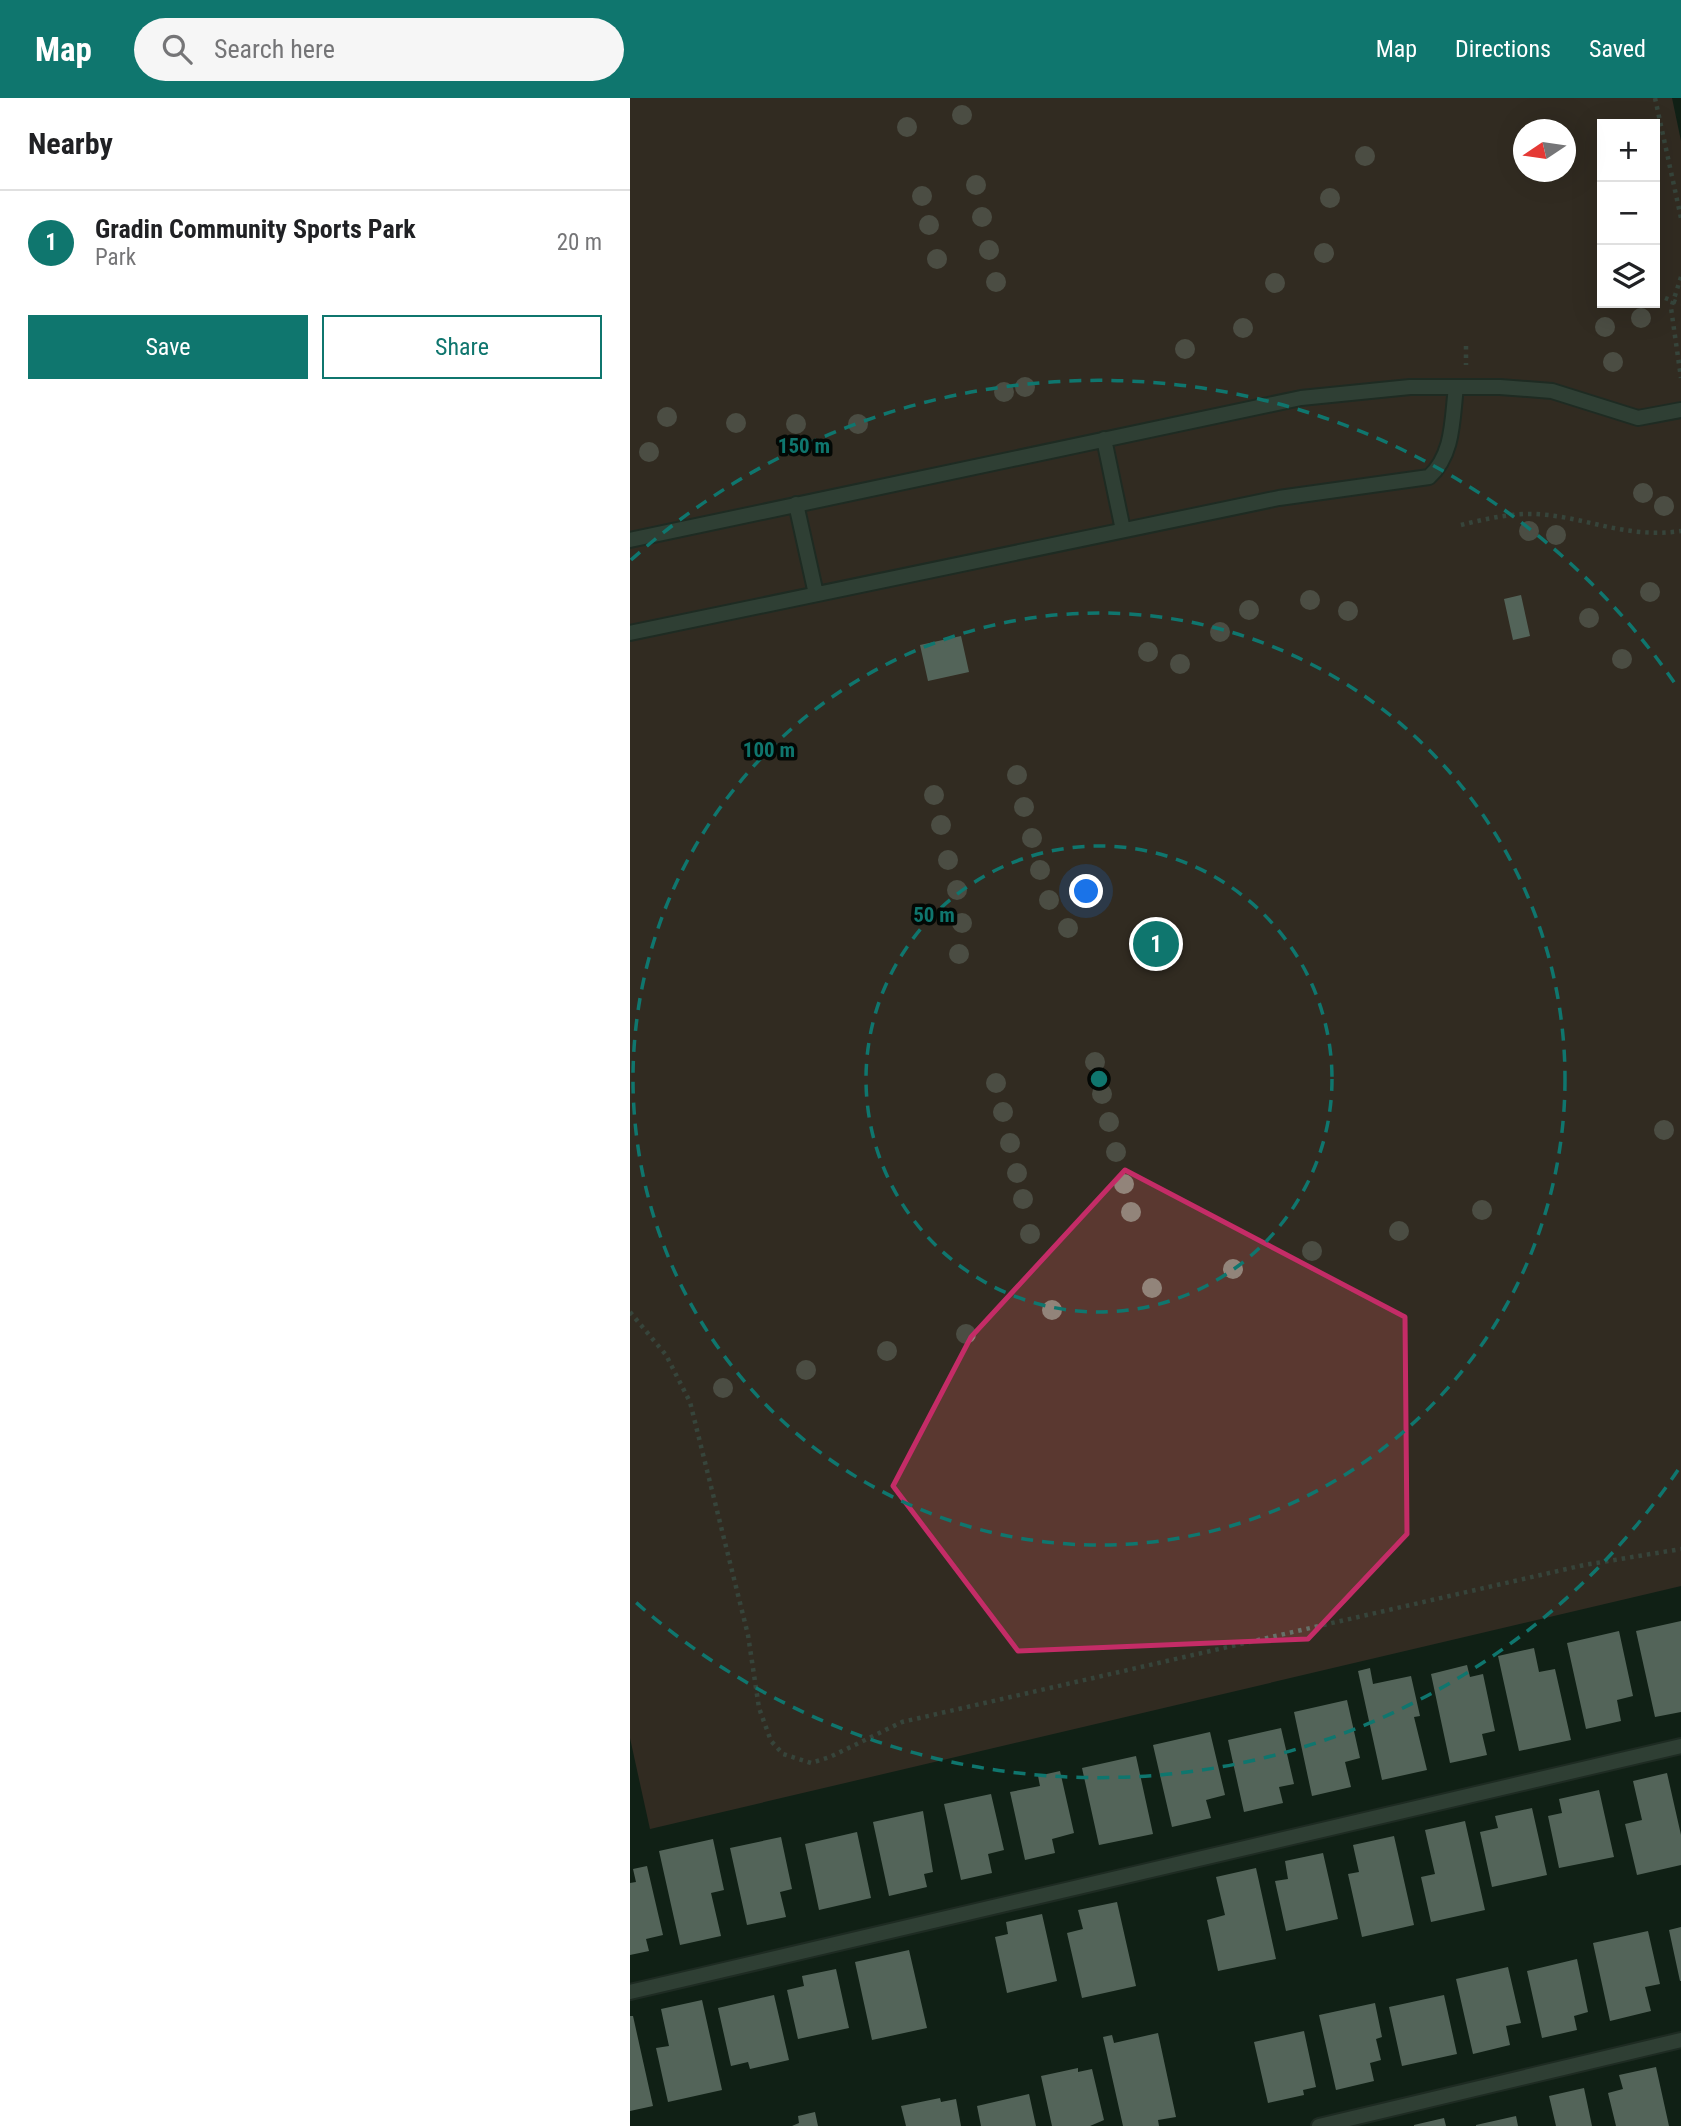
<!DOCTYPE html>
<html lang="en">
<head>
<meta charset="utf-8">
<style>
	body { margin:0; font-family:"Roboto Condensed",sans-serif; background:#f6f6f6; color:#202124 }
	.controls { position:absolute; right:21px; top:21px; display:grid; overflow:hidden; border-radius:0px; box-shadow:0 7px 28px #0002 }
	.controls button { width:63px; height:63px; display:grid; place-items:center; padding:0; border:0; border-bottom:2px solid #e0e0e0; background:#fff; color:#202124; font:35px sans-serif }
	.compass { position:absolute; left:883px; top:21px; width:63px; height:63px; border-radius:50%; background:#fff; box-shadow:0 7px 28px #0002; rotate:257deg }
	.you { position:absolute; left:457px; top:794px; width:24px; height:24px; margin:-18px; border:5px solid #fff; border-radius:50%; background:#1a73e8; box-shadow:0 0 0 10px #1a73e833 }
	.badge { display:grid; place-items:center; width:46px; height:46px; border-radius:50%; background:#0f766e; color:#fff; font-size:23px; font-weight:700 }
	.pin { position:absolute; translate:-50% -50%; border:4px solid #fff; box-shadow:0 2px 7px #0006 }
	.list { margin:0; padding:0; list-style:none }
	h2 { display:flex; justify-content:space-between; align-items:center; height:91px; margin:0; padding:0 28px; font-size:30px }
	h2 small { font-size:23px; font-weight:400; color:#757577 }
	.list li { display:grid; grid-template-columns:46px 1fr auto; gap:21px; align-items:center; box-sizing:border-box; height:105px; padding:0 28px; border-top:2px solid #e0e0e0 }
	.list b { display:block; font-size:26px; white-space:nowrap }
	.list p { margin:0; font-size:23px; white-space:nowrap; color:#757577 }
	.list em { font-size:23px; font-style:normal; color:#757577 }
	.actions { display:flex; gap:14px; padding:21px 28px }
	.actions a { flex:1; padding:16px 0; border:2px solid #0f766e; border-radius:0px; text-align:center; font-size:24px; color:#0f766e }
	.actions .main { background:#0f766e; color:#fff }
	.icon { flex:none; width:38px; height:38px; fill:none; stroke:currentColor; stroke-width:2; stroke-linecap:round; stroke-linejoin:round }
	.map { position:relative; flex:none; width:1051px; height:2028px; overflow:hidden }
	header { display:flex; align-items:center; gap:42px; box-sizing:border-box; height:98px; padding:0 35px; background:#0f766e; color:#fff }
	header strong { font-size:33px }
	nav { display:flex; gap:38px; margin-inline-start:auto; font-size:24px }
	.search { width:490px; height:63px; background:#f6f6f6; display:flex; align-items:center; gap:18px; box-sizing:border-box; padding:0 24px; border-radius:38px; color:#757577; font-size:26px }
	main { display:flex }
	aside { flex:1; background:#fff }
	.map>svg:first-child { display:block }
	.green { fill:#5a3830; fill-rule:evenodd }
	.building { fill:#a5b7ab }
	.lines { fill:none; stroke-linecap:round; stroke-linejoin:round }
	.lane-casing { stroke:#2f3832; stroke-width:18 }
	.path { stroke:#657169; stroke-width:4.5; stroke-dasharray:3.5 5; stroke-linecap:butt }
	.lane { stroke:#54655a; stroke-width:14 }
	.tree { fill:#92847a }
	.marked { fill:none; stroke:#c42c67; stroke-width:5; stroke-linejoin:round }
	.ring { fill:none; stroke:#0f766e; stroke-width:3.5; stroke-dasharray:12 9 }
	.centre { fill:#0f766e; stroke:#030805; stroke-width:3.5 }
	.ring-label { font-size:21px; text-anchor:middle; font-weight:bold; fill:#0f766e; stroke:#030805; stroke-width:7; stroke-linejoin:round; paint-order:stroke }
</style>
</head>
<body>
<header>
<strong>Map</strong>
<div class="search"><svg class="icon" aria-label="search" viewBox="0 0 24 24"><circle cx="10" cy="10" r="6"/><path d="M15 15l6 6"/></svg>Search here</div>
<nav><a>Map</a><a>Directions</a><a>Saved</a></nav>
</header>
<main>
<aside>
<h2>Nearby<small></small></h2>
<ul class="list">
<li><span class="badge">1</span><div><b>Gradin Community Sports Park</b><p>Park</p></div><em>20 m</em></li>
</ul>
<div class="actions"><a class="main">Save</a><a>Share</a></div>
</aside>
<div class="map">
<svg width="1051" height="2028" viewBox="0 0 1051 2028">
	<rect width="100%" height="100%" fill="#112016"/>
	<path class="green" d="M0 0H1042L1051 43V1488L20 1731 0 1640ZM972 26H1025V205H972ZM894 32H936V74H894Z"/>
	<path class="building" d="M891 497 900 538 883 542 874 501Z
		M331 538 339 574 298 583 290 547Z
		M1051 1523V1614L1025 1619 1006 1533Z
		M989 1533 1003 1598 987 1602 991 1623 956 1631 937 1545Z
		M904 1550 909 1574 925 1571 941 1642 889 1653 868 1558Z
		M837 1567 840 1579 853 1576 865 1633 852 1636 857 1657 820 1665 801 1576Z
		M740 1570 743 1586 781 1578 790 1618 784 1619 797 1672 752 1682 728 1573Z
		M717 1602 730 1660 715 1664 721 1689 682 1698 664 1614Z
		M651 1630 664 1686 649 1689 653 1705 614 1714 598 1642Z
		M580 1634 595 1697 576 1702 581 1720 542 1729 523 1647Z
		M506 1658 523 1736 469 1747 452 1670Z
		M430 1673 444 1735 422 1741 425 1755 395 1762 380 1694 410 1688 408 1678Z
		M1037 1675 1051 1737V1767L1007 1777 995 1726 1012 1722 1003 1683Z
		M969 1692 984 1759 929 1770 918 1718 932 1715 929 1701Z
		M361 1696 374 1752 358 1756 362 1775 331 1782 314 1706Z
		M902 1710 917 1777 862 1789 850 1734 868 1730 865 1718Z
		M293 1713 303 1774 294 1776 297 1789 259 1798 243 1724Z
		M835 1723 855 1812 801 1824 791 1779 805 1776 795 1732Z
		M227 1734 241 1800 189 1812 175 1746Z
		M764 1738 784 1827 732 1839 718 1776 729 1774 723 1747Z
		M151 1739 162 1791 150 1794 156 1819 117 1827 100 1750Z
		M83 1741 94 1792 81 1795 91 1838 50 1847 29 1753Z
		M693 1755 708 1821 656 1833 645 1783 658 1781 655 1763Z
		M17 1768 33 1837 16 1841 19 1853 0 1857V1785L6 1784 3 1771Z
		M626 1770 646 1861 588 1873 577 1822 595 1817 586 1779Z
		M487 1804 506 1888 452 1900 437 1835 453 1831 448 1812Z
		M412 1816 427 1883 377 1895 365 1839 378 1836 376 1824Z
		M1051 1829V1883H1050L1039 1832Z
		M1018 1833 1030 1886 1015 1889 1021 1913 980 1923 963 1845Z
		M279 1852 297 1930 242 1942 225 1864Z
		M947 1861 958 1914 944 1918 947 1932 912 1940 897 1873Z
		M878 1869 891 1925 876 1928 880 1947 843 1956 826 1881Z
		M206 1871 219 1930 168 1941 157 1892 174 1888 172 1878Z
		M144 1897 159 1962 120 1971 118 1964 101 1968 88 1910Z
		M814 1897 827 1956 772 1968 759 1909Z
		M72 1902 92 1992 38 2004 26 1950 39 1948 31 1911Z
		M745 1905 752 1939 746 1941 751 1962 740 1965 744 1983 706 1992 689 1917Z
		M0 1918H3L23 2008 0 2013Z
		M674 1933 686 1989 673 1992 674 1997 638 2005 624 1944Z
		M528 1935 546 2019 528 2022 529 2028H493L473 1939 482 1937 484 1945Z
		M1026 1969 1039 2028H986L978 1995 993 1991 989 1977Z
		M448 1970V1974L462 1971 474 2022 460 2028H422L411 1978Z
		M954 1990 962 2028H926L919 1998Z
		M399 1996 406 2028H351L347 2008Z
		M310 2000 311 2004 326 2001 331 2028H276L271 2008Z
		M185 2014 188 2028H162L169 2025 168 2018Z
		M886 2018 888 2028H846V2027Z
		M814 2020 816 2028H784V2027Z"/>
	<g class="lines">
		<defs>
			<path id="lane" d="M474 341 493 432
				M166 406 186 496
				M0 442 671 300 780 289H870L922 293 1008 320 1051 312
				M0 535 649 400 799 379C824 356 822 321 826 289
				M0 1894 1051 1648
				M689 2028 1051 1942"/>
		</defs>
		<use href="#lane" class="lane-casing"/>
		<path class="path" d="M1025 0 1051 120
			M1051 179 1041 210 1051 280
			M1035 200 1051 206
			M836 248V267
			M831 427C855 421 881 415 906 416 958 419 995 441 1051 433
			M0 1214 36 1257 60 1304 118 1537 129 1610 141 1643 153 1656 181 1665 200 1659 272 1624 954 1467 1051 1451"/>
		<use href="#lane" class="lane"/>
	</g>
	<g class="tree">
		<circle cx="332" cy="17" r="10"/>
		<circle cx="277" cy="29" r="10"/>
		<circle cx="735" cy="58" r="10"/>
		<circle cx="346" cy="87" r="10"/>
		<circle cx="292" cy="98" r="10"/>
		<circle cx="700" cy="100" r="10"/>
		<circle cx="352" cy="119" r="10"/>
		<circle cx="299" cy="127" r="10"/>
		<circle cx="359" cy="152" r="10"/>
		<circle cx="694" cy="155" r="10"/>
		<circle cx="307" cy="161" r="10"/>
		<circle cx="366" cy="184" r="10"/>
		<circle cx="645" cy="185" r="10"/>
		<circle cx="1011" cy="220" r="10"/>
		<circle cx="975" cy="229" r="10"/>
		<circle cx="613" cy="230" r="10"/>
		<circle cx="555" cy="251" r="10"/>
		<circle cx="983" cy="264" r="10"/>
		<circle cx="395" cy="289" r="10"/>
		<circle cx="374" cy="294" r="10"/>
		<circle cx="37" cy="319" r="10"/>
		<circle cx="106" cy="325" r="10"/>
		<circle cx="166" cy="326" r="10"/>
		<circle cx="228" cy="326" r="10"/>
		<circle cx="19" cy="354" r="10"/>
		<circle cx="1013" cy="395" r="10"/>
		<circle cx="1034" cy="408" r="10"/>
		<circle cx="899" cy="433" r="10"/>
		<circle cx="926" cy="437" r="10"/>
		<circle cx="1020" cy="494" r="10"/>
		<circle cx="680" cy="502" r="10"/>
		<circle cx="619" cy="512" r="10"/>
		<circle cx="718" cy="513" r="10"/>
		<circle cx="959" cy="520" r="10"/>
		<circle cx="590" cy="534" r="10"/>
		<circle cx="518" cy="554" r="10"/>
		<circle cx="992" cy="561" r="10"/>
		<circle cx="550" cy="566" r="10"/>
		<circle cx="387" cy="677" r="10"/>
		<circle cx="304" cy="697" r="10"/>
		<circle cx="394" cy="709" r="10"/>
		<circle cx="311" cy="727" r="10"/>
		<circle cx="402" cy="740" r="10"/>
		<circle cx="318" cy="762" r="10"/>
		<circle cx="410" cy="772" r="10"/>
		<circle cx="327" cy="792" r="10"/>
		<circle cx="419" cy="802" r="10"/>
		<circle cx="332" cy="825" r="10"/>
		<circle cx="438" cy="830" r="10"/>
		<circle cx="329" cy="856" r="10"/>
		<circle cx="465" cy="964" r="10"/>
		<circle cx="366" cy="985" r="10"/>
		<circle cx="472" cy="996" r="10"/>
		<circle cx="373" cy="1014" r="10"/>
		<circle cx="479" cy="1024" r="10"/>
		<circle cx="1034" cy="1032" r="10"/>
		<circle cx="380" cy="1045" r="10"/>
		<circle cx="486" cy="1054" r="10"/>
		<circle cx="387" cy="1075" r="10"/>
		<circle cx="494" cy="1086" r="10"/>
		<circle cx="393" cy="1101" r="10"/>
		<circle cx="852" cy="1112" r="10"/>
		<circle cx="501" cy="1114" r="10"/>
		<circle cx="769" cy="1133" r="10"/>
		<circle cx="400" cy="1136" r="10"/>
		<circle cx="682" cy="1153" r="10"/>
		<circle cx="603" cy="1171" r="10"/>
		<circle cx="522" cy="1190" r="10"/>
		<circle cx="422" cy="1212" r="10"/>
		<circle cx="336" cy="1236" r="10"/>
		<circle cx="257" cy="1253" r="10"/>
		<circle cx="176" cy="1272" r="10"/>
		<circle cx="93" cy="1290" r="10"/>
	</g>
	<path d="M0 0H1051V2028H0ZM495 1072 775 1219 777 1436 678 1541 388 1553 263 1388 341 1239Z" fill="#112016" fill-opacity=".55" fill-rule="evenodd"/>
	<path class="marked" d="M495 1072 775 1219 777 1436 678 1541 388 1553 263 1388 341 1239Z"/>
	<g class="ring">
		<circle cx="469" cy="981" r="233"/>
		<circle cx="469" cy="981" r="466"/>
		<path d="M1048 1372A699 699 0 0 1 1 1500M1 462A699 699 0 0 1 1048 590"/>
	</g>
	<circle cx="469" cy="981" r="10" class="centre"/>
	<g class="ring-label">
		<text x="174" y="355">150 m</text>
		<text x="139" y="659">100 m</text>
		<text x="304" y="824">50 m</text>
	</g>
</svg>
<div class="controls">
<button>+</button>
<button>−</button>
<button><svg class="icon" aria-label="layers" viewBox="0 0 24 24"><path d="M12 4l9 5-9 5-9-5zM3 14l9 5 9-5"/></svg></button>
</div>
<svg class="compass" viewBox="-18 -18 36 36"><path d="M0-13l5 13h-10z" fill="#e53935"/><path d="M0 13l5-13h-10z" fill="#757577"/></svg>
<div class="you"></div>
<div class="pin badge" style="left:526px;top:846px">1</div>
</div>
</main>
</body>
</html>
